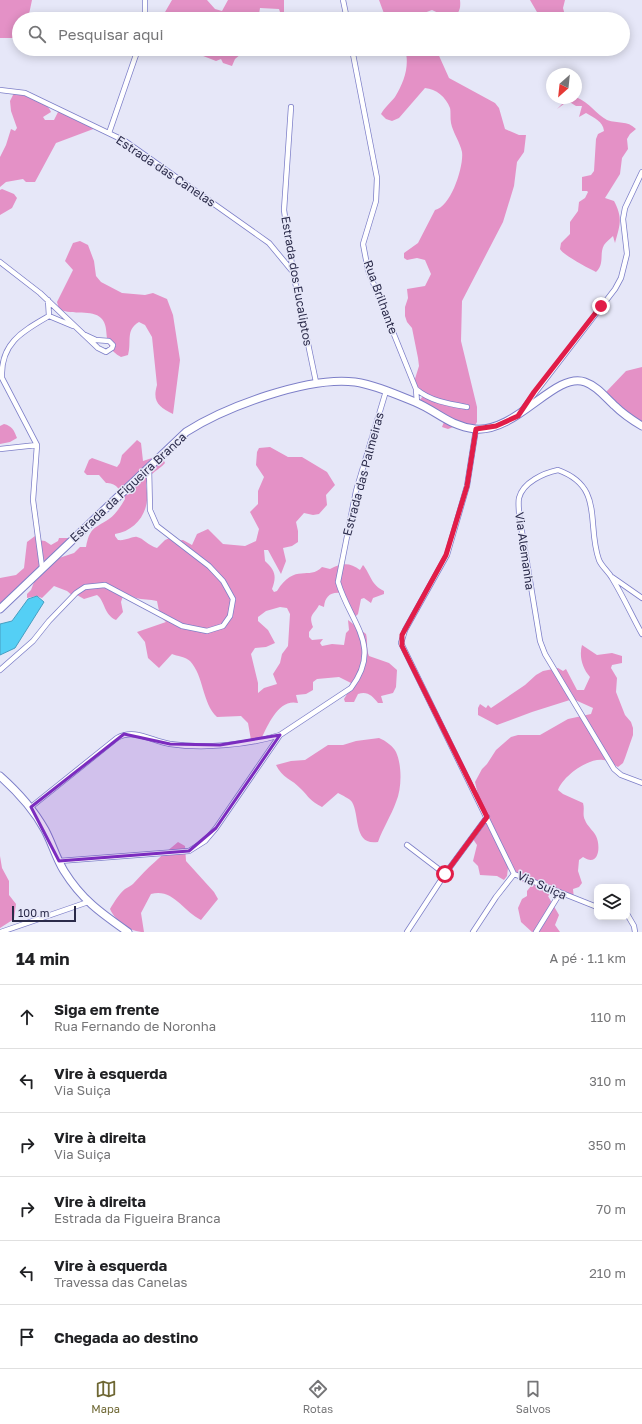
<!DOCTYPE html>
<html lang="pt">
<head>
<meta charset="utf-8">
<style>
	body { margin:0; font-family:"Golos Text",sans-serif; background:#f6f6f6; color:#202124 }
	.controls { position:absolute; right:12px; bottom:12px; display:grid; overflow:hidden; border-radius:8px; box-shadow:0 2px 10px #0003 }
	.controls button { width:36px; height:36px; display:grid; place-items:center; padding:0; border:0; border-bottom:1px solid #e0e0e0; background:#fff; color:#202124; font:20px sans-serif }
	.compass { position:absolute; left:546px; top:68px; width:36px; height:36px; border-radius:50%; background:#fff; box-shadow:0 2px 10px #0003; rotate:207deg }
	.scale { position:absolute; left:12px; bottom:10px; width:64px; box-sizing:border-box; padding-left:4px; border:2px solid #2a2a49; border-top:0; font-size:11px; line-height:14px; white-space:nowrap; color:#2a2a49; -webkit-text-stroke:3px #e6e7f8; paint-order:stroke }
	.stop { position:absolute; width:12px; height:12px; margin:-9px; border:3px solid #e11d48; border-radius:50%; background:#fff }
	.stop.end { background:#e11d48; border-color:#fff; box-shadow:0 1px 4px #0008 }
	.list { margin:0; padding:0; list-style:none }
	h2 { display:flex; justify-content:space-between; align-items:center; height:52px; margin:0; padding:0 16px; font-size:17px }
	h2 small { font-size:13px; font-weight:400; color:#757577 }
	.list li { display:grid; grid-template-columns:26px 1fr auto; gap:12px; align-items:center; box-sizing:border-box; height:64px; padding:0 16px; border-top:1px solid #e0e0e0 }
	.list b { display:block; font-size:15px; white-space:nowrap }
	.list p { margin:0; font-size:13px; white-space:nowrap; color:#757577 }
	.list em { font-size:13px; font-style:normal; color:#757577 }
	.icon { flex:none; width:22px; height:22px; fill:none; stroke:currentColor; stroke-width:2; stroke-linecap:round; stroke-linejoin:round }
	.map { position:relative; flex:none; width:642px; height:932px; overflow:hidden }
	.search { position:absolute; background:#fff; box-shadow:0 2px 10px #0003; left:12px; right:12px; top:12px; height:44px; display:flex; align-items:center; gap:10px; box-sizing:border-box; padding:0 14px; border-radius:22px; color:#757577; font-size:15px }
	.sheet { height:436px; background:#fff }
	nav { display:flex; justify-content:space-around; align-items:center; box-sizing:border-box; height:56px; border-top:1px solid #e0e0e0; background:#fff; font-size:11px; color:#757577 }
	nav a { display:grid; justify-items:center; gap:2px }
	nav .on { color:#6e6733 }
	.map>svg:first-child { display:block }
	.forest { fill:#e491c6; fill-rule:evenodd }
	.water { fill:#54cff5; stroke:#479ec1 }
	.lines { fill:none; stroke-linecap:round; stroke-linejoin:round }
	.street-casing { stroke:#7d7fc8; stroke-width:6 }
	.secondary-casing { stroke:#7d7fc8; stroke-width:9 }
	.street { stroke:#fff; stroke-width:4.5 }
	.secondary { stroke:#fff; stroke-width:7 }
	.route { stroke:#e11d48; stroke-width:5 }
	.marked { fill:#7b2cbf; fill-opacity:0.2; stroke:#7b2cbf; stroke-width:3; stroke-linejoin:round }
	.labels { text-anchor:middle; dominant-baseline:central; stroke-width:3; stroke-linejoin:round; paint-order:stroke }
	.street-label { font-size:12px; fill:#2a2a49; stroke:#e6e7f8 }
</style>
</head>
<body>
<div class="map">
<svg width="642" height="932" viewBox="0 0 642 932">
	<rect width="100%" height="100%" fill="#e6e7f8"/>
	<path class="forest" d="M0 0H32L28 19H19V38H0Z
		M172 0H207L215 9 222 11 228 0H284V13L276 19H272L274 14 280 12 279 9 260 8 259 14 261 19H161Z
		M379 0H460C461 9 459 14 451 19L432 10 424 13 422 19H386Z
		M530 0H565L563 8 566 19H541Z
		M195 49H247L235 59 232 66 223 63 221 59 216 61 198 54 199 50Z
		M405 49H436L449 78 495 103 499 108 505 129 519 135H526L524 152 517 162 514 186 503 222 462 301 461 341 477 407V422L474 427 456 426 448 429 442 427 444 422 442 418 419 401 423 396 414 382 419 366 418 358 412 328 407 322 405 316V307L408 298 407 289 425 286 431 274 425 260 417 258 407 260 404 258V253L418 243 435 210C451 207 464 166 462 152 460 142 453 133 451 123 450 118 451 112 450 108 446 97 436 89 425 88L399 118 392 121 386 119 381 114C385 107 390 103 395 97 404 82 410 66 405 49Z
		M14 93C24 93 48 102 51 112L43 117 45 120H54L59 110 97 125 96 128 56 143 35 182H26L23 179 6 182 0 187V157L6 145 11 129 15 131 17 128 11 111 10 101Z
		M576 97C590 103 596 114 607 120 618 124 627 120 636 129L630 134 627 139 628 149 622 158 620 174 605 198 614 201C623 218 620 225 615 243L613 236C610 239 606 242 604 245 599 254 605 264 596 272 588 268 563 255 560 249L561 243 570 234V222L578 211 579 202 585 198 588 192 587 191H582V177L591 175 594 171 596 139 598 134 604 131C603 121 594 118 586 113L579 117 582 106H576L568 101 557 109 568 98Z
		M2 189 14 194 17 198 12 208 0 215V190Z
		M80 241 88 245 94 261 96 276 101 282 122 293 145 295 153 293 167 299 173 315 180 360 173 414C159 407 152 402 157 385L152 337 145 325 139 322C125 330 132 342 128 355L121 357C99 345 112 329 101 318 92 309 73 316 59 309L57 302 73 270 65 261 73 243Z
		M642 367V426L624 412 606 392 626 371Z
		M4 424C12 426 14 430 17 438L10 442 0 444V426Z
		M137 440 141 443 143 461 161 455 165 463C159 470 151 472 147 481 145 485 147 488 147 493 149 513 135 531 115 534V536L118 540C126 541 133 536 137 537 143 538 149 546 157 548L165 540 172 537 177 541 183 540 192 545 197 534 208 529 223 544 245 546 256 541 259 529 250 512 258 504V491L264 477 256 465 257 452 259 448 270 447 288 457H302L327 472 335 485 326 495 327 505 319 514 313 515 304 513 296 522 298 531V542L292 546 283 548 286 561 281 574 268 550H264L265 561C275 570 277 576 272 589L274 592 277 591C295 562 309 581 322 567L330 569C341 563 350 562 360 570L363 565C371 575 371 585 384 591V594L373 598 371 603 364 598 361 599 358 614 356 616 353 615 340 593C330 592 325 597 324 607L319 605C314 615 308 614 313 627L309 632V637L312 640 323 639 320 643 322 646 332 644 344 645 346 633 349 630 348 620 366 634C368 642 366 649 369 656L389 663 397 670 396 687 393 693 381 696 383 703H378C372 696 368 691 358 694L354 702H345L344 699 353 684 339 677 317 679 313 682V690L306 694 296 695 298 703C279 698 268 725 262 737L251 740 248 723 241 716 217 717C202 703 204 676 190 661 186 657 177 656 172 654L159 668 148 658 145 642 137 632 166 622 160 616 157 601C150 599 142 600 136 598 131 596 129 594 124 593L121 602 123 612 116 620C104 615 105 601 97 595L84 599 77 595 73 596 67 591 54 586 42 598 37 596 27 598V594L31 590 34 582 45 570 8 600 0 603V578L16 575 24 568 27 542 35 536 37 540 45 541 51 545 58 541 59 538H72L59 558 74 553 80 547H86C90 527 94 529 109 519 116 514 121 506 125 499 121 491 116 482 106 483L99 475H87L84 472 89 460 92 458 117 467 120 463 122 455ZM280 607 287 608 290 614 288 646 282 654 280 663 273 674 277 684 264 688 258 693V683L251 654 255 648 266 647 275 643 268 630 258 621V617L266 611Z
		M582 645 597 655 612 653 622 656V663L612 665 611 668 617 678 616 692 625 715 631 722 633 728V735L625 758 623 763 618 767C614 765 608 760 603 760 588 758 563 776 558 790L563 794 583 803C585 810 582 814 585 820 587 826 593 830 596 836 601 846 599 868 583 857L579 860 578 871 582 883 579 887 573 889 574 899 552 893 548 896 559 915 555 925 560 932H532L521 922 518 908 522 899 527 896V891L531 886 524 883 509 867 508 868 507 876 504 880 497 876 480 875 478 866 473 861 477 845 473 839 484 820 475 782 482 769 487 764 496 750 511 737 518 735H540L568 719 591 714 593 708 573 699 532 712 497 725 478 715V708L480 704 486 708 488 705 491 708 525 685 536 675 543 671 558 668 563 671 566 669 577 690H584L590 677C582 668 579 656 582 645Z
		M379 738C386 741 393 746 396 752 402 765 402 788 396 802 391 816 383 828 378 842 353 846 360 815 352 802 349 798 343 796 338 793L322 807C310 801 309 797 301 789 292 779 282 778 276 765L291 761 305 760 328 745H343L356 741Z
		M178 842 185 846 186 861 214 892 218 899 201 920C183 911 173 888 151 894L141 913 144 932C130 932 116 922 110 909 114 902 119 894 125 889 128 887 131 886 133 884 147 868 162 855 178 842Z
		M0 856 2 868 9 881V895L16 904 14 919 0 928Z"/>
	<path class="water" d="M37 596 44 602 15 648 0 655V624L12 621 28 599Z"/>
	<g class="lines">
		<defs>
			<path id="street" d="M343 0 347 19
				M145 19V0
				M352 49 377 178 376 201 363 244 368 270 416 389 417 403
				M0 90 25 93 125 141 269 243 293 272
				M291 107 284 210 293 272 316 382
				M109 133 138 49
				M0 262 40 293 98 348 106 352 112 348 113 345 109 341 96 340 83 334
				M48 300 49 316
				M49 316 73 326
				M416 389C430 401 449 404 467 407
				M522 410 615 289 621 278 627 254 623 219 625 208 642 172
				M476 429 467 486 447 555 405 630 401 643 514 874 597 907
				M0 449 37 445
				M42 567 33 500 37 445 2 378C0 343 23 331 49 316
				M612 577 642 598
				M642 634C632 616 623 596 612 578 608 571 602 567 599 560 586 524 605 487 558 470 544 473 523 482 519 498 518 503 519 509 519 514L540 641 545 654 614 769 621 775 642 783
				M0 670 33 641 49 621 76 593 85 587 105 585 182 626 207 631 223 626 230 616 233 599 223 581 209 566 157 526 150 510 149 467
				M31 807 117 738C135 728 151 741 170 744 203 749 248 745 280 735
				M407 845 445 874
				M59 861 189 851 205 841 216 828 280 735 351 688C383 646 350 623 338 582L356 491 386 391
				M627 914 634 926 635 932
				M1 932 88 902
				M407 932 445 874 487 817
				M473 932 496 897 514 874
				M536 932 560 893"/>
			<path id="secondary" d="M0 609 186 432C225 407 308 376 355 382 375 385 395 394 415 402 437 411 449 426 475 429 517 433 555 371 585 382 597 386 606 398 615 406 623 414 632 420 642 426
				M0 776C18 792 33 808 45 830 52 843 56 858 64 871 82 900 101 913 128 932"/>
		</defs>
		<use href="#street" class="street-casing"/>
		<use href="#secondary" class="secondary-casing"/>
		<use href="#street" class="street"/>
		<use href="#secondary" class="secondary"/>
	</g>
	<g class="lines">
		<path class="route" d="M445 874 487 817 402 646V635L446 555 467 486 476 429 496 426 518 416 534 392 601 306"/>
	</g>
	<path class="marked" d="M124 734 170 744 220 745 280 735 216 828 189 851 59 861 31 807Z"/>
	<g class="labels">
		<g class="street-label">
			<text transform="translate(166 171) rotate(34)">Estrada das Canelas</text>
			<text transform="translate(297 281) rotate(80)">Estrada dos Eucaliptos</text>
			<text transform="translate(381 297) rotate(70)">Rua Brilhante</text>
			<text transform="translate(363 474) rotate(-75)">Estrada das Palmeiras</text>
			<text transform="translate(128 487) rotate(-43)">Estrada da Figueira Branca</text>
			<text transform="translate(525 551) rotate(82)">Via Alemanha</text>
			<text transform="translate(542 885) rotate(24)">Via Suiça</text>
		</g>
	</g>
</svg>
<div class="controls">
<button><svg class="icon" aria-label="layers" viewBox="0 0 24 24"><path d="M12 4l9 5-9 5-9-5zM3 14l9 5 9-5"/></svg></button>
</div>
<svg class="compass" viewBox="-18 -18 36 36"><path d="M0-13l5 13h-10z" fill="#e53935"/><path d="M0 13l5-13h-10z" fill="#757577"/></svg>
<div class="scale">100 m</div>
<div class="stop" style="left:445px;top:874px"></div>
<div class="stop end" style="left:601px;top:306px"></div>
<div class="search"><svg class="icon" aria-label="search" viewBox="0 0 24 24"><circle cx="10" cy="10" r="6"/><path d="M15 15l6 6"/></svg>Pesquisar aqui</div>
</div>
<section class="sheet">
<h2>14 min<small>A pé · 1.1 km</small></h2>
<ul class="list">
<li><svg class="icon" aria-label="ahead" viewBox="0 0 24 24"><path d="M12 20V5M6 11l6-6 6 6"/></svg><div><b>Siga em frente</b><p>Rua Fernando de Noronha</p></div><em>110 m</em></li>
<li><svg class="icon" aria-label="left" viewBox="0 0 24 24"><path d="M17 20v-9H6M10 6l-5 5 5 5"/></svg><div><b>Vire à esquerda</b><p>Via Suiça</p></div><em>310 m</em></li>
<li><svg class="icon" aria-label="right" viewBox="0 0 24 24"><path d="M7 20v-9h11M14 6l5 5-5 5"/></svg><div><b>Vire à direita</b><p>Via Suiça</p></div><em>350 m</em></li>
<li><svg class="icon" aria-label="right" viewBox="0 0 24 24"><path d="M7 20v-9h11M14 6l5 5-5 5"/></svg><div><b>Vire à direita</b><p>Estrada da Figueira Branca</p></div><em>70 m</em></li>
<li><svg class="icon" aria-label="left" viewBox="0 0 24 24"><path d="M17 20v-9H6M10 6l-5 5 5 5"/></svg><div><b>Vire à esquerda</b><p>Travessa das Canelas</p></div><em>210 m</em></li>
<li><svg class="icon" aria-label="arrive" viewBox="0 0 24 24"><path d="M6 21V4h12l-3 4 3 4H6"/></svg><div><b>Chegada ao destino</b></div></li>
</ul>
</section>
<nav>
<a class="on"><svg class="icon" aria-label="map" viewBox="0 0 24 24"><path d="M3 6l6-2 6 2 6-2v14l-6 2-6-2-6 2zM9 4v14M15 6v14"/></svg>Mapa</a>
<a><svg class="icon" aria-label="directions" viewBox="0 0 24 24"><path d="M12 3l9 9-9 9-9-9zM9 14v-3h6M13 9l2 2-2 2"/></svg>Rotas</a>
<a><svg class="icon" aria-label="saved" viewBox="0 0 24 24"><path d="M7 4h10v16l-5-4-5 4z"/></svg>Salvos</a>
</nav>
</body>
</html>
